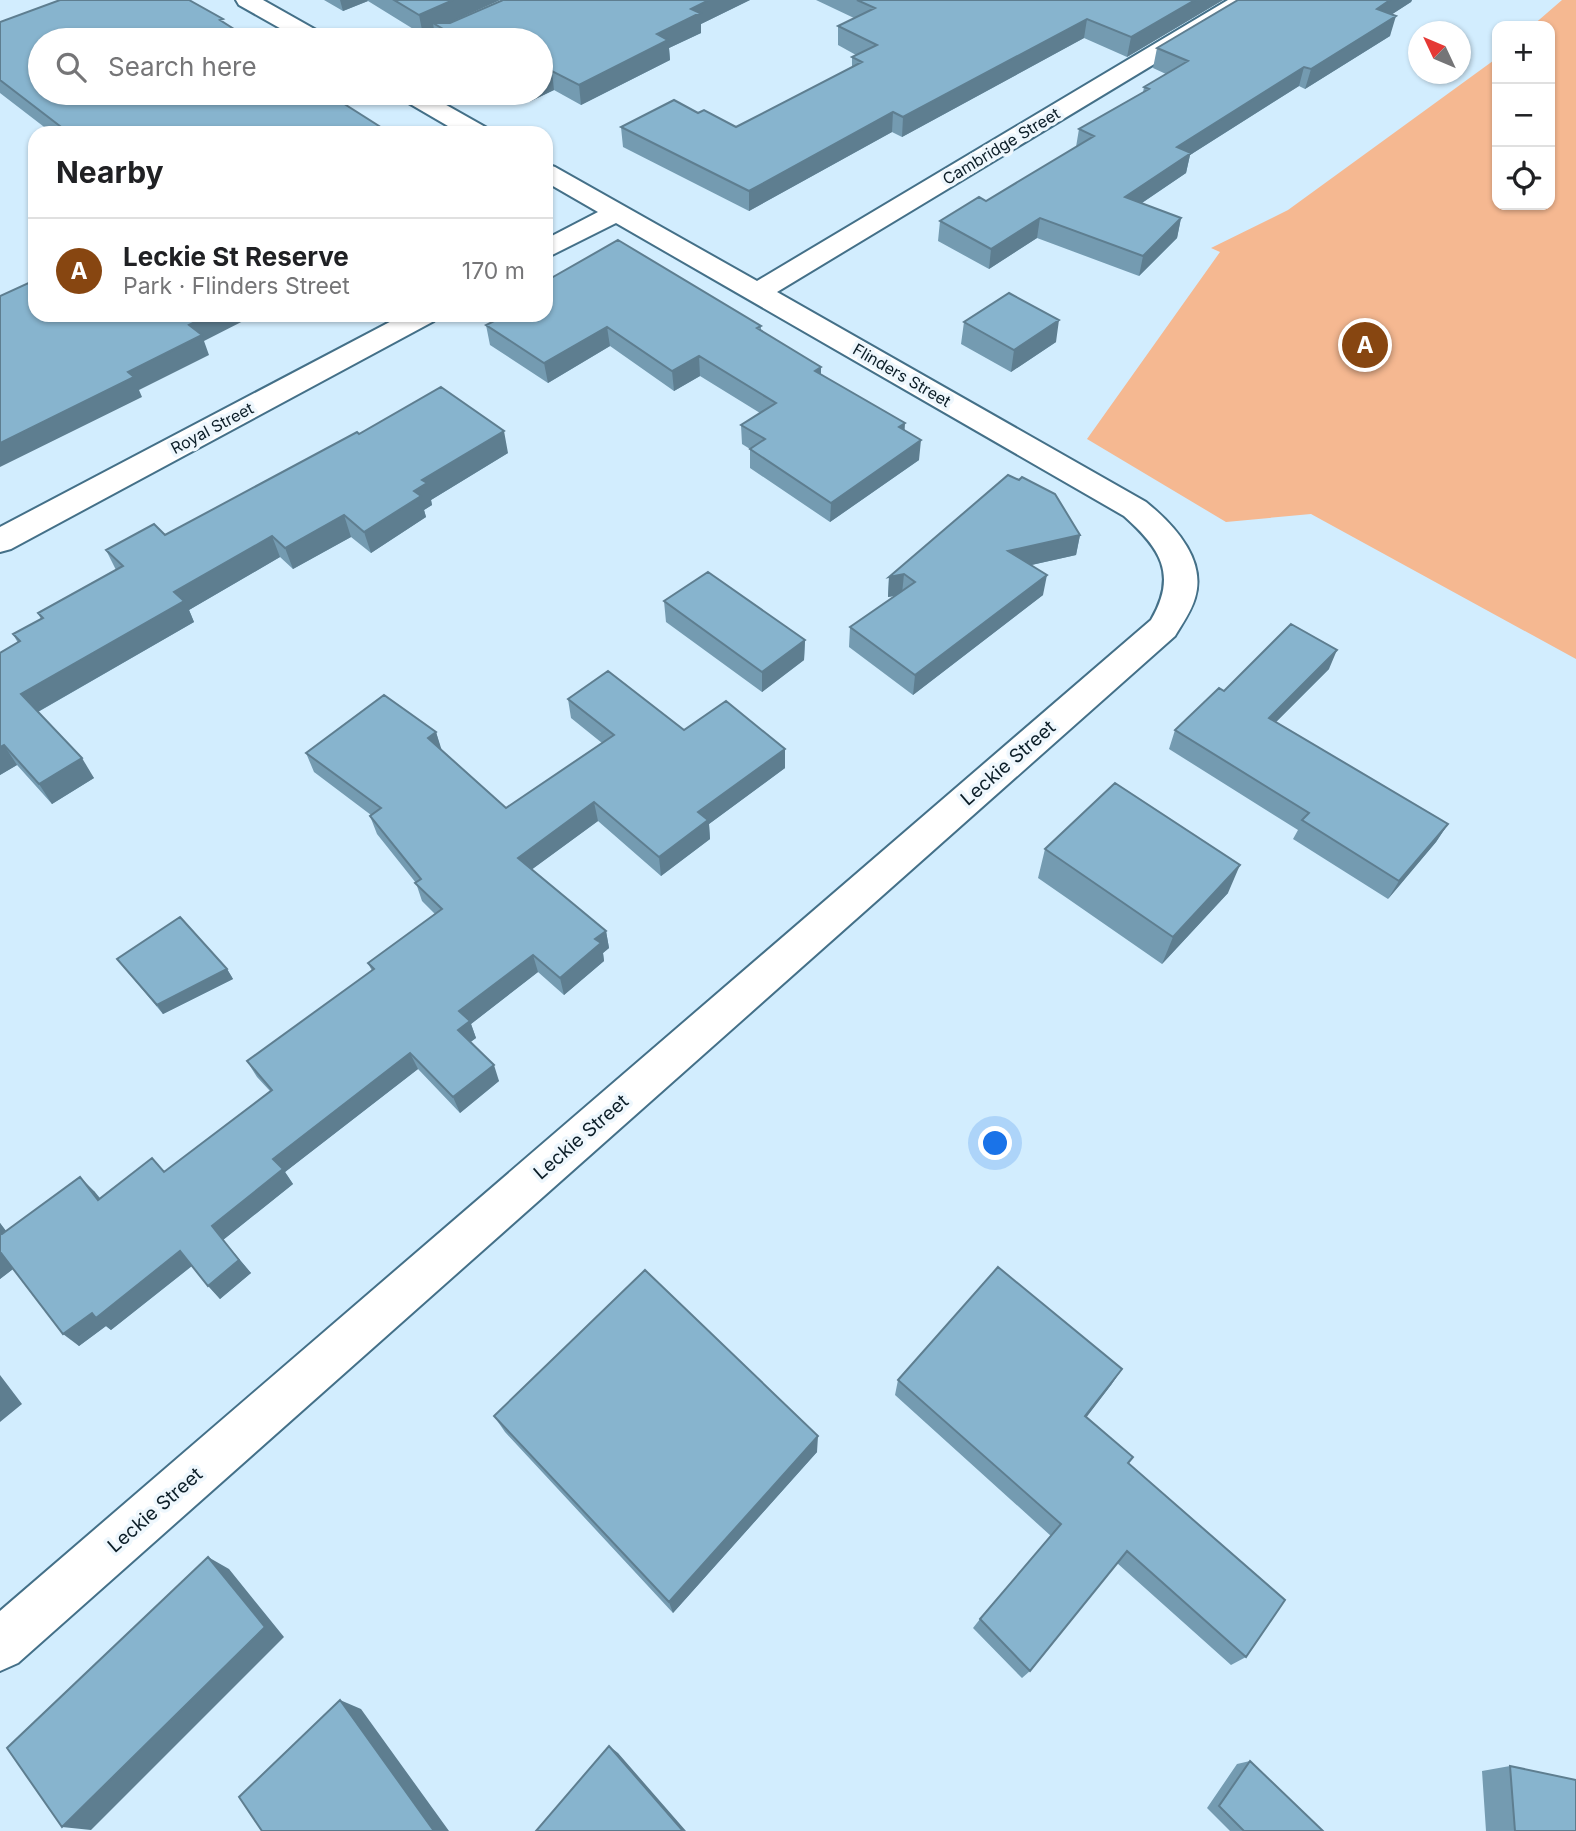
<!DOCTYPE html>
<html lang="en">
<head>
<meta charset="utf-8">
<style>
	body { margin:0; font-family:Inter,sans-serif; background:#f6f6f6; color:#202124 }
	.controls { position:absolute; right:21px; top:21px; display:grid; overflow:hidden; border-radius:14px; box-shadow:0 2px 5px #0004 }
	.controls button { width:63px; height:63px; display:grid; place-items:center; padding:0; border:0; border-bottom:2px solid #e0e0e0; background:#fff; color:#202124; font:35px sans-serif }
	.compass { position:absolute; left:1408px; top:21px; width:63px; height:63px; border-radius:50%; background:#fff; box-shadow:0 2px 5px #0004; rotate:314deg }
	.you { position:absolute; left:996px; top:1144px; width:24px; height:24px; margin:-18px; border:5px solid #fff; border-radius:50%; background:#1a73e8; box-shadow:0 0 0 10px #1a73e833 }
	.badge { display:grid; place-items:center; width:46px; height:46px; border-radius:50%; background:#874611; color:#fff; font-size:23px; font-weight:700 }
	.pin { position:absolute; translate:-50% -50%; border:4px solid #fff; box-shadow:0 2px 7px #0006 }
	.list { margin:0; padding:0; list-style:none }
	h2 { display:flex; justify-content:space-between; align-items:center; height:91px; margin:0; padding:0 28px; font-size:30px }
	h2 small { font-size:23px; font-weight:400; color:#757577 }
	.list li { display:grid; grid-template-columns:46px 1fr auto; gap:21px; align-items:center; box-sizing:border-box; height:105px; padding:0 28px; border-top:2px solid #e0e0e0 }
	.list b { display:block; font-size:26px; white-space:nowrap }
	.list p { margin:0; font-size:23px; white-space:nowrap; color:#757577 }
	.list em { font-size:23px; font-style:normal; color:#757577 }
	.icon { flex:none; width:38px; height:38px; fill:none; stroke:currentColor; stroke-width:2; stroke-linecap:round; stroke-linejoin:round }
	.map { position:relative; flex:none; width:1576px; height:1831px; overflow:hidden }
	.search { position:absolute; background:#fff; box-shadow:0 2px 5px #0004; left:28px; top:28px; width:525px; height:77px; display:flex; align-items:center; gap:18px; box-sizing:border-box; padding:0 24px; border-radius:38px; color:#757577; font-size:26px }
	.panel { position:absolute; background:#fff; box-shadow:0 2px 5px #0004; left:28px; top:126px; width:525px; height:196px; border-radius:21px }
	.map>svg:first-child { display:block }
	.green { fill:#f5b891 }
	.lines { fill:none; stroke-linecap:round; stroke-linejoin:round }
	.minor-casing { stroke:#447088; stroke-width:4 }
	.minor { fill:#fff; fill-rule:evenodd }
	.wall { fill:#749bb1 }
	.shaded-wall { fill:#5e7e90 }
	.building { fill:#87b4ce; stroke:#5e7e90; stroke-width:2 }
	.labels { text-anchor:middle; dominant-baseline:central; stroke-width:7; stroke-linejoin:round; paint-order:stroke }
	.far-street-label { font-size:16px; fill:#0b1d27; stroke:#eef7fd }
	.street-label { font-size:19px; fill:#0b1d27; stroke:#eef7fd }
</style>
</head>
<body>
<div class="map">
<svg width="1576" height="1831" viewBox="0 0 1576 1831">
	<rect width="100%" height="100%" fill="#d2edfe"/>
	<path class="green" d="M1562 0H1576V659L1311 514 1226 522 1087 439 1220 252 1211 248 1288 210 1497 58V205H1550V26H1532Z"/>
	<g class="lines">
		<defs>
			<path id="minor" d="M236 0H263L325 35 328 40H301L239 5Z
				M1228 0H1255L1252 5 777 292 1146 502C1173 524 1207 559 1195 598 1191 612 1182 624 1175 636L18 1663 0 1671V1611L1151 620C1178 574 1160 548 1124 516L616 223 546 258V239L598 212 546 182V164L555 167 757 281Z
				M396 93H425L487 128 490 133H460L400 98Z
				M403 315H438L434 321 11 549 0 552V527Z"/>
		</defs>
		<use href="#minor" class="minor-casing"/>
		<use href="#minor" class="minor"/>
	</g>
	<path class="wall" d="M324 0H500L449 23 503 0H750L701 24V33L669 48 670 60 581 105 554 90 529 102 512 93H541V40H436L434 30 423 35 368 1 343 11Z
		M816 0H1223L1127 57 1084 38 902 137 892 132 749 211 623 147 621 127 698 113 736 127 852 67V57L856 55 838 45V26L854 18Z
		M1238 0H1412L1411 2 1392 14 1390 36 1305 89 1299 86 1190 155 1186 173 1142 203 1181 218 1177 238 1139 276 1037 238 989 269 938 241 940 221 986 201 1076 147 1079 129 1143 92 1144 87 1166 74 1153 68 1157 48Z
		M0 22 40 40 390 133H52L0 93Z
		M964 322 1056 342 1011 372 961 344Z
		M486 325 761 326V330L821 374 905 431 919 460 830 522 750 468V449L742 444 741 425 760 413 700 376 674 391 610 346 548 383 490 345Z
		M359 434 508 453 431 500 432 505 424 510 426 517 371 553 351 537 293 569 280 557 189 610 194 622 38 712 94 778 52 804 17 765 0 775 18 643 13 634 41 619 38 613 116 570 106 550 165 535Z
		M1080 535 1076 555 1031 565 1043 595 913 695 849 647 850 627 896 596 888 597 889 577Z
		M664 601 805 640 804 660 762 692 666 622Z
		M1329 669 1276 722 1448 824 1436 842 1388 899 1293 839 1298 830 1169 749 1175 730 1224 691Z
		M568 699 684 730 785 749V768L709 824 710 839 661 876 598 821 532 869 606 931 609 948 603 953 604 961 564 995 538 972 471 1024 476 1038 470 1042 499 1081 460 1113 418 1069 285 1172 293 1184 223 1240 251 1273 220 1299 192 1266 111 1330 106 1326 79 1346 13 1269 0 1279V1223L6 1231 94 1191 100 1198 164 1172 270 1091 257 1077 247 1061 372 971 368 963 435 914 422 901 416 883 377 834 370 816 371 815 314 772 306 753 436 732 441 750 506 808 602 743 571 718Z
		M1045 849 1228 893 1162 964 1038 878Z
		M117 959 227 969 233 979 163 1014Z
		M1122 1369 1111 1385 1086 1417 1128 1463 1246 1657 1231 1665 1117 1563 1030 1671 1022 1678 973 1628 980 1619 1051 1536 895 1395 898 1380Z
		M494 1416 817 1452 673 1613 505 1432Z
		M1250 1761 1323 1831H1230L1207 1808 1237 1764Z
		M1510 1766 1576 1831H1486L1482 1771Z"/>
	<path class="shaded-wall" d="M340 0H367L368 1 343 11Z
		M453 0H500L440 27 433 23 434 30 423 35 419 15Z
		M709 0H750L701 24V33L669 48 670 60 581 105 579 85 657 34 691 9Z
		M1195 0H1223L1127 57 1131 37Z
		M1390 0H1412L1411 2 1371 28 1377 9Z
		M1396 16 1390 36 1305 89 1311 69Z
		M1087 19 1084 38 902 137 903 117Z
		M1304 67 1299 86 1190 155 1186 173 1121 217 1125 197 1177 147Z
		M552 71 554 90 529 102 527 93H541V76Z
		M893 112 892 132 749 211V191Z
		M1040 218 1037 238 989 269 991 249Z
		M1181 218 1177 238 1139 276 1143 256Z
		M209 315H255L204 341 209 355 139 390 142 397 0 467V443L128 372 189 325Z
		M1059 320 1056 342 1011 372 1014 350Z
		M607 327 610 346 548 383 544 363Z
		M699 356 700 376 674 391 672 371Z
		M821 367V386L815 371Z
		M905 423 904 442 899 427Z
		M504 431 508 453 431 500 432 505 424 510 426 517 371 553 364 532 414 491 422 480Z
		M921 440 919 460 830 522 831 503Z
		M344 515 351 537 293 569 285 548Z
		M1080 535 1076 555 1005 571 1008 551Z
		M272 536 280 557 189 610 194 622 34 714 21 694 174 592Z
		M904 574 902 594 888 597 889 577Z
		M1047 575 1043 595 913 695 915 675Z
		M805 640 804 660 762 692V672Z
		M1337 650 1329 669 1261 737 1269 718Z
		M436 732 442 751 428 738Z
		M4 745 17 765 0 775V747Z
		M785 749V768L709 824 710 839 661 876 659 857 698 812Z
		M82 758 94 778 52 804 39 784Z
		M594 802 598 821 523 876 518 858Z
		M1448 824 1436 842 1388 899 1399 881Z
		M1240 865 1228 893 1162 964 1173 937Z
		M606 931 609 948 603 953 604 961 564 995 560 978 595 939Z
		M533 955 538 972 471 1024 476 1038 464 1047 458 1030 459 1011Z
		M227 969 233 979 163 1014 157 1005Z
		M410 1053 418 1069 285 1172 293 1184 223 1240 251 1273 220 1299 208 1286 212 1226 273 1159Z
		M494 1065 499 1081 460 1113 453 1097Z
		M80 1177 94 1191 112 1214 98 1200Z
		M0 1223 18 1247 0 1232Z
		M180 1251 193 1265 111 1330 106 1326 79 1346 63 1334 92 1313Z
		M0 1253H1L17 1266 0 1279Z
		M1122 1369 1111 1385 1076 1431 1085 1416Z
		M0 1375 22 1404 0 1422Z
		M818 1436 817 1452 673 1613 669 1602Z
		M208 1557 229 1569 284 1637 91 1830 62 1827Z
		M340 1700 361 1709 449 1831H434Z
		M609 1746 618 1753 686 1831H683Z"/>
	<path class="building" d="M60 0H189L223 19 220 20 251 40H40V93H327L390 133H69L0 80V22Z
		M394 0H453L419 15Z
		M503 0H709L691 9 700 13 657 34 668 40 579 85 552 71 541 76V40H462L433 23H450Z
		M857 0H1195L1131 37 1087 19 903 117 893 112 749 191 621 127 674 100 698 113 704 110 736 127 862 62 852 57 877 45 838 26 875 8Z
		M1238 0H1390L1377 9 1396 16 1311 69 1304 67 1177 147 1191 153 1125 197 1181 218 1143 256 1040 218 991 249 940 221 979 197 986 201 1094 136 1079 129 1149 89 1144 87 1188 61 1157 48Z
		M618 240 761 326 757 328 821 367 815 371 905 423 899 427 921 440 831 503 750 449 765 439 741 425 776 403 699 356 672 371 607 327 544 363 486 325 506 315H546V281Z
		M35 280V315H209L189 325 202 335 128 372 134 377 0 443V296Z
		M1009 293 1059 320 1014 350 964 322Z
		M441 387 504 431 422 480 427 483 414 491 421 496 364 532 344 515 285 548 272 536 174 592 184 601 21 694 82 758 39 784 4 745 0 747V653L20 641 13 634 43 618 38 613 123 566 106 550 154 524 165 535 357 432 359 434Z
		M1008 475 1019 480 1022 477 1055 494 1080 535 1008 551 1047 575 915 675 850 627 915 582 904 574 889 577Z
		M708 572 805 640 762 672 664 601Z
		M1291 624 1337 650 1269 718 1448 824 1399 881 1302 820 1309 813 1175 730 1219 688 1224 691Z
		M608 671 684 730 726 701 785 749 698 812 708 820 659 857 594 802 518 858 606 931 595 939 601 943 560 978 533 955 459 1011 470 1021 458 1030 494 1065 453 1097 410 1053 273 1159 283 1169 212 1226 239 1260 208 1286 180 1251 96 1318 92 1313 63 1334 1 1253H0V1232L2 1234 80 1177 98 1200 152 1158 164 1172 272 1090 247 1061 374 969 368 963 442 909 415 883 421 879 370 816 381 808 306 753 384 695 436 732 428 738 506 808 614 735 568 699Z
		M1115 783 1240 865 1173 937 1045 849Z
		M180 917 227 969 157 1005 117 959Z
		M998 1267 1122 1369 1085 1416 1133 1457 1128 1463 1285 1600 1246 1657 1127 1551 1030 1671 980 1619 1061 1524 898 1380Z
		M645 1270 818 1436 669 1602 494 1416Z
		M208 1557 265 1627 62 1827 7 1748Z
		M340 1700 434 1831H262L239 1797Z
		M609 1746 683 1831H536Z
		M1250 1761 1323 1831H1244L1219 1806Z
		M1510 1766 1576 1780V1831H1515Z"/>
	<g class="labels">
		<g class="far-street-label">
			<text transform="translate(1001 146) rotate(-31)">Cambridge Street</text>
			<text transform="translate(902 375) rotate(30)">Flinders Street</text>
			<text transform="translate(212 428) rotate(-28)">Royal Street</text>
		</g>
		<g class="street-label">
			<text transform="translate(1008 763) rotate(-41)">Leckie Street</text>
			<text transform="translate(581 1137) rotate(-41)">Leckie Street</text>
			<text transform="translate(155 1510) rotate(-41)">Leckie Street</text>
		</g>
	</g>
</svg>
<div class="controls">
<button>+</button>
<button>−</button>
<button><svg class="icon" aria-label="locate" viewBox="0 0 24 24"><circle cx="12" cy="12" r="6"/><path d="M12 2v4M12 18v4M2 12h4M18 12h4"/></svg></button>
</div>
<svg class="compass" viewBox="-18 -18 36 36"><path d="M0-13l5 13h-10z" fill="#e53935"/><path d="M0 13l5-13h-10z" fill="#757577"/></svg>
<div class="you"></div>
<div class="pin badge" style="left:1365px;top:345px">A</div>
<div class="search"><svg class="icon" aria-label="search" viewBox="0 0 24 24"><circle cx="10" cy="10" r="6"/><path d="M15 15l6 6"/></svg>Search here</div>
<section class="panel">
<h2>Nearby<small></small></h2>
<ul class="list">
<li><span class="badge">A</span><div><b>Leckie St Reserve</b><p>Park · Flinders Street</p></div><em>170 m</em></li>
</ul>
</section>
</div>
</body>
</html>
